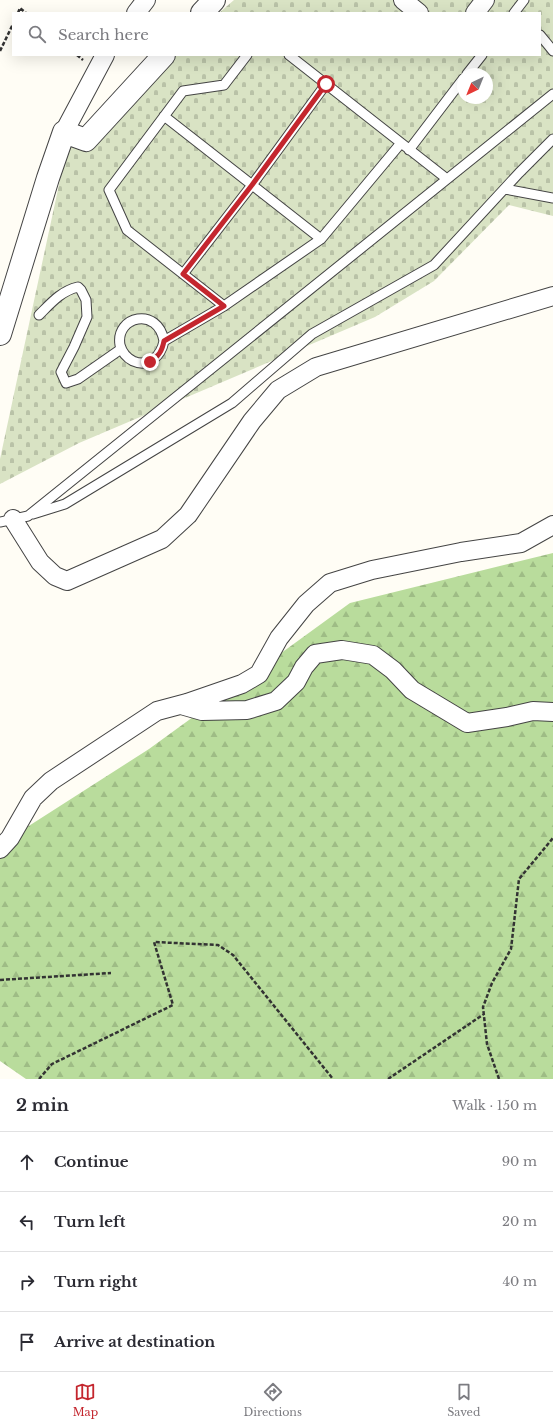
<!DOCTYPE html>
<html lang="en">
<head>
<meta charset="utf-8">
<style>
	body { margin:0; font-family:"Libre Baskerville",serif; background:#f7f7f7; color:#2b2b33 }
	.compass { position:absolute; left:457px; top:68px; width:36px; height:36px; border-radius:50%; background:#fff; box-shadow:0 4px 16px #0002; rotate:223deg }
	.stop { position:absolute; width:12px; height:12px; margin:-9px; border:3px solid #c4262e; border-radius:50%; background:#fff }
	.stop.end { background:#c4262e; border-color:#fff; box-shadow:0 1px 4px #0008 }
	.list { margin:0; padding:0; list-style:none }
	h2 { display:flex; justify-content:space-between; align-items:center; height:52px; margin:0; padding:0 16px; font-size:17px }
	h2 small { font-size:13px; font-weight:400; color:#7c7c81 }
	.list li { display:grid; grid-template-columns:26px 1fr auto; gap:12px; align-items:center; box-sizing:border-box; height:60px; padding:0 16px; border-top:1px solid #e1e1e2 }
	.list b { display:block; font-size:15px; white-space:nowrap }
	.list em { font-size:13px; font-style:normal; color:#7c7c81 }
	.icon { flex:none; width:22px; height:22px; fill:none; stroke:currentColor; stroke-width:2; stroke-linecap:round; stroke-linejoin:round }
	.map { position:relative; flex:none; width:553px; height:1079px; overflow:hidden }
	.search { position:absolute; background:#fff; box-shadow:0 4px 16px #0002; left:12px; right:12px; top:12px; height:44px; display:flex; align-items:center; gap:10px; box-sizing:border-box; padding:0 14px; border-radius:0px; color:#7c7c81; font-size:15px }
	.sheet { height:292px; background:#fff }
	nav { display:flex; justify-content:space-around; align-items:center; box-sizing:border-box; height:56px; border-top:1px solid #e1e1e2; background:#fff; font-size:11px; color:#7c7c81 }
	nav a { display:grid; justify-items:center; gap:2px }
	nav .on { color:#c4262e }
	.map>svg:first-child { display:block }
	.forest { fill:url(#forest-firs) }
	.cemetery { fill:url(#cemetery-stones); fill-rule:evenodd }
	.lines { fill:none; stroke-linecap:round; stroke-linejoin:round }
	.service-casing { stroke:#444; stroke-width:11 }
	.minor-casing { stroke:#444; stroke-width:20 }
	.tertiary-casing { stroke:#444; stroke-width:24 }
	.path { stroke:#333; stroke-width:2.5; stroke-dasharray:4 2; stroke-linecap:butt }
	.service { stroke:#fff; stroke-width:9 }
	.minor { stroke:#fff; stroke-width:18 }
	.tertiary { stroke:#fff; stroke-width:22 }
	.route { stroke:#c4262e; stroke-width:5 }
</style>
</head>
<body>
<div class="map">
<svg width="553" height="1079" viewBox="0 0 553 1079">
	<defs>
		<pattern id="forest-firs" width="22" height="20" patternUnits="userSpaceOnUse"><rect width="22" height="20" fill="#b9dc9c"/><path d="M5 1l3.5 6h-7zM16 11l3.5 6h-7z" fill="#9ebc85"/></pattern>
		<pattern id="cemetery-stones" width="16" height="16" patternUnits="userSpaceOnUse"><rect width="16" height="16" fill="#d9e3c4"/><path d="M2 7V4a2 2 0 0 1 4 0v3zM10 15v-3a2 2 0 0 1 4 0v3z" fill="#b9c2a7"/></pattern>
	</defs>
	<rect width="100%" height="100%" fill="#fffdf5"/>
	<path class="forest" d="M553 553V1079H26L0 1061V858L10 838 149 749 350 603Z"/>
	<path class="cemetery" d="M234 0H553V216L509 205 434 281 375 317 79 443 0 484V459L66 152 173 55H540V13H219ZM463 74H487V98H463Z"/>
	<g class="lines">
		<defs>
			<path id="service" d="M514 13 524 0
				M540 35 553 51
				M289 55 447 179
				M467 74 482 55
				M164 116 321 239
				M409 150 463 79
				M505 189 553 198
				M183 274 252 185 326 84
				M224 306 127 230 109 190 183 91 224 85 247 55
				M39 315C51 303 61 291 78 287L81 290 86 300 87 317 74 347 61 372 66 383 78 379 121 349
				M164 341C158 306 115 316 120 345 122 352 127 358 133 361 149 368 161 356 164 341L224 306 321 239 401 143
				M33 514 65 504 232 403 312 334 434 265 519 173 553 139
				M0 522 28 516 553 94"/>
			<path id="minor" d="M403 0 419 13
				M136 13 146 0
				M475 13 485 0
				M64 132 105 55
				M13 519 40 562 55 576 67 581 162 539 188 515 252 421 278 390 316 367 553 296
				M181 705 202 711 247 710 276 701 296 682 304 667 315 654 342 650 373 655 393 670 412 690 467 723 507 717 533 711 553 712
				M0 849 10 838 33 798 51 781 157 711 187 703 242 684 259 674 279 638 306 604 330 583 372 570 461 552 521 543 553 525"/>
			<path id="tertiary" d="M202 13 214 0
				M0 334 48 178 64 132 86 140 164 55"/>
		</defs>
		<use href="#service" class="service-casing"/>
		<use href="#minor" class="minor-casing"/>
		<use href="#tertiary" class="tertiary-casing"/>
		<path class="path" d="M18 13 20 8 26 13
			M0 51 13 24
			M77 55 83 60
			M0 980 111 973
			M39 1079 52 1064 173 1005 154 942 218 945 233 955 333 1079
			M388 1079 484 1014
			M499 1079 487 1044 483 1007 492 983 511 949 519 879 553 838"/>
		<use href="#service" class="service"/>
		<use href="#minor" class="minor"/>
		<use href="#tertiary" class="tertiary"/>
	</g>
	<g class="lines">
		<path class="route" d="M150 362C159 356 162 351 164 341L224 306 183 274 252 185 326 84"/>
	</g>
</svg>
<svg class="compass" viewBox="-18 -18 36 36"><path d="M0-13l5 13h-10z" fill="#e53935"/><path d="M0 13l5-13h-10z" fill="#7c7c81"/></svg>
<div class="stop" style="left:326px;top:84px"></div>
<div class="stop end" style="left:150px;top:362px"></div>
<div class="search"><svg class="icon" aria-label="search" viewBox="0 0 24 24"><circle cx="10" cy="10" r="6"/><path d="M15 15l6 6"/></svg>Search here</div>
</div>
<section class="sheet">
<h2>2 min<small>Walk · 150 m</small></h2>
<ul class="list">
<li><svg class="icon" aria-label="ahead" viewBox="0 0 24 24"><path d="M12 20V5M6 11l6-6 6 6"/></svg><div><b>Continue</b></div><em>90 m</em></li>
<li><svg class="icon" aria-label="left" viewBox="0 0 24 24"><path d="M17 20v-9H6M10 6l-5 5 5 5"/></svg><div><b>Turn left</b></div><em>20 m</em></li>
<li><svg class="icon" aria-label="right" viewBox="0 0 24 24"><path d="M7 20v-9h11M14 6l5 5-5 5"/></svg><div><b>Turn right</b></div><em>40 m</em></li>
<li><svg class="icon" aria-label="arrive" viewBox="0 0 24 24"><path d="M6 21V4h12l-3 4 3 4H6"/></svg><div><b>Arrive at destination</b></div></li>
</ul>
</section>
<nav>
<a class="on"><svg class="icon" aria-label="map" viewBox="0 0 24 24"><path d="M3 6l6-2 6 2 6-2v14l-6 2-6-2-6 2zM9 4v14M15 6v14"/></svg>Map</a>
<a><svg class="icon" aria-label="directions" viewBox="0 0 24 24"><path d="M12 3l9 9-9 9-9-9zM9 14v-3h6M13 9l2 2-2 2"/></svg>Directions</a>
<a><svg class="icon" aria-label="saved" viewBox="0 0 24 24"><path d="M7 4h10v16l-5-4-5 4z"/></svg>Saved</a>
</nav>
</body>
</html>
